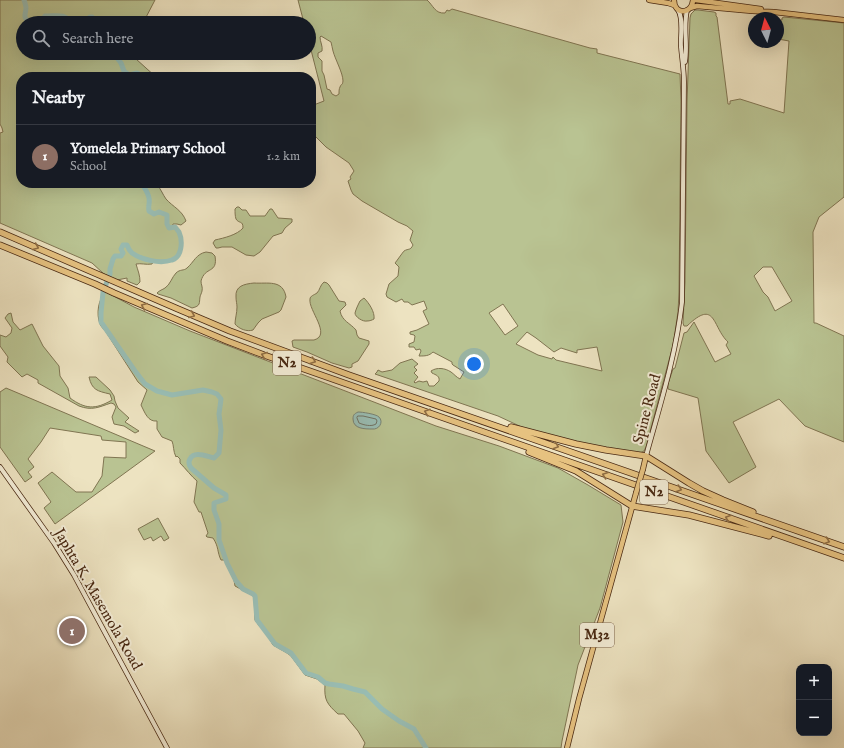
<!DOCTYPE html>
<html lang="en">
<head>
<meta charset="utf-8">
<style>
	body { margin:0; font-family:"IM FELL English",serif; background:#242831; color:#f1f3f6 }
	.controls { position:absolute; right:12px; bottom:12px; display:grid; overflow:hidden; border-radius:8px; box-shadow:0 4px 16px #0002 }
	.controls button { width:36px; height:36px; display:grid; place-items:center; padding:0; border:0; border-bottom:1px solid #363941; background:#171b24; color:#f1f3f6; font:20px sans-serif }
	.compass { position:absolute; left:748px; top:12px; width:36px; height:36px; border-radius:50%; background:#171b24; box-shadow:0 4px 16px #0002; rotate:354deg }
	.you { position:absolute; left:474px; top:364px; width:14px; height:14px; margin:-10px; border:3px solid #fff; border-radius:50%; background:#1a73e8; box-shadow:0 0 0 6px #1a73e833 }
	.badge { display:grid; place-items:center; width:26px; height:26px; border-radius:50%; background:#0f766e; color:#fff; font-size:13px; font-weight:700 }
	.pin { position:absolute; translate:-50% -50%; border:2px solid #fff; box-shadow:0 1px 4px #0006 }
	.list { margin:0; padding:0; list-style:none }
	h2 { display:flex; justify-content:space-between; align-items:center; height:52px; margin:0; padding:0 16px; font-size:17px }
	h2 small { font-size:13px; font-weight:400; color:#9ea1a6 }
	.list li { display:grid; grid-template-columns:26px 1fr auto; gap:12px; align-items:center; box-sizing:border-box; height:64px; padding:0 16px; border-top:1px solid #363941 }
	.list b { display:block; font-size:15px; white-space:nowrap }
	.list p { margin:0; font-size:13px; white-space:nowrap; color:#9ea1a6 }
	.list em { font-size:13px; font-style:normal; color:#9ea1a6 }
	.icon { flex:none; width:22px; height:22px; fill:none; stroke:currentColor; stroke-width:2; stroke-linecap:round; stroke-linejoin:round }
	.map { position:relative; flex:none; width:844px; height:748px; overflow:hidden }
	.search { position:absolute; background:#171b24; box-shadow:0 4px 16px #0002; left:16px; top:16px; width:300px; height:44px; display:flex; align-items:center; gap:10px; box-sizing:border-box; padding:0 14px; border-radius:22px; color:#9ea1a6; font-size:15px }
	.panel { position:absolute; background:#171b24; box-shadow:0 4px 16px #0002; left:16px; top:72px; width:300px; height:116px; border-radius:16px }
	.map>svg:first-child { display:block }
	.green { fill:#b9c392; stroke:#807552; fill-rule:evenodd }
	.water { fill:#99beb5; stroke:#788273 }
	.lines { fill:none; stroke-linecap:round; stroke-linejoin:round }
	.shore { stroke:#707263; stroke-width:1 }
	.river { stroke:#99beb5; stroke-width:5 }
	.secondary-casing { stroke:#472711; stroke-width:5.5 }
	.primary-casing { stroke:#472711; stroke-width:6 }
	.motorway-casing { stroke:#472711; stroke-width:7 }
	.secondary { stroke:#f3edd7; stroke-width:4 }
	.primary { stroke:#e6c280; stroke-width:4.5 }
	.motorway { stroke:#e6c280; stroke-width:5.5 }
	.primary-bridge-casing { stroke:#472711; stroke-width:6; stroke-linecap:butt }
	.primary-bridge { stroke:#e6c280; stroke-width:4.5 }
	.oneway { stroke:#8f6d43 }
	.labels { text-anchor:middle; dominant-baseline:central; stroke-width:4; stroke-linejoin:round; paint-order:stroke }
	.shield { fill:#f3edd7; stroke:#7b624c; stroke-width:1 }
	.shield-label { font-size:14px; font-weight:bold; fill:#472711 }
	.street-label { font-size:15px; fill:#472711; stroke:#f3edd7 }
</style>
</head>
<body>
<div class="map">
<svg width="844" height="748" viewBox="0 0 844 748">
	<rect width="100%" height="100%" fill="#ede3c1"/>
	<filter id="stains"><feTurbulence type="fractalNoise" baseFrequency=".005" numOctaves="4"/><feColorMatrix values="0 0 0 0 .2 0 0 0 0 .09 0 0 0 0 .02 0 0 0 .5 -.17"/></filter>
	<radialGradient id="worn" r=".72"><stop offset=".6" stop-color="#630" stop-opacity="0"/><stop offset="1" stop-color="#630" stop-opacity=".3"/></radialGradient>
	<path class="green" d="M0 0H155L143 23H23V53H133L136 59 156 77H21V183H148L157 185C161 189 163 195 166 199 173 207 182 210 186 221L181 225 177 224H173L172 227H175C182 236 183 245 178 255 177 257 176 259 174 260 168 263 160 261 154 260L152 264C146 265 141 263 136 264 138 271 140 275 140 282L137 285 127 281V278L117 280 104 274 92 263 0 223V133L3 132 2 128 0 124Z
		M298 0H427C433 5 435 14 445 13L447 10 449 11 452 9 590 48 597 49V53L680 74 681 101 679 292 678 312 673 345 646 447 644 451 640 453 607 449 528 430 498 416 375 374 377 372 378 370 382 372 392 370 400 363 412 359 418 364 414 367 417 370 414 373 418 377 414 382 415 383 419 381 423 382 427 381 429 386H434L439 381C440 376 436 375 432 373L431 371C437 367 445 368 451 372 454 374 456 377 460 379L464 372 453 365 452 364V362L433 352C429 356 425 356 419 356L421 351 420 349 416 350 414 347H409V344L414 342 415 336 414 335 410 334V332L417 330 429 324 423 311 427 309 424 301 412 305 408 302H404L402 299 396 302 387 297 386 294 389 284 398 276 399 267 395 263C396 262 403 252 404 251 409 248 410 251 413 245L410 240 413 231 407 226 398 222 362 201 353 194 351 190 348 181 351 179 350 177 354 171 349 163 326 147 313 134 311 129V106L324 101 309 42V23H304ZM321 36 331 42C332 45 332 48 333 51 335 59 343 73 343 81 342 87 342 82 340 87 339 89 339 91 339 94L336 96 332 94 330 90 327 89 324 75 322 71V61L318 57V53L322 51C323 46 320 42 320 37ZM503 304 518 326 505 335 489 313ZM527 332 536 338 554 352 561 348 577 353V350L597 347 602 371 556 360 553 357 552 359 538 355 516 344Z
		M695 10H698L714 12 716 13V16L717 17 728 104H730V101L740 99 784 113 789 41 778 39 780 20H782V18L784 17 844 23V197L819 217 813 232 814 323H816L844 336V442L805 426 779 399 733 422 756 467 729 483 706 451 698 398 668 389V384L673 369 675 368 684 333 687 332 694 322 715 362 731 354 726 345 728 342C712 327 716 298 687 326H684L683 323 685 282 687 102 690 18 691 14ZM763 267H772L792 301 775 311 768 297 763 292 754 276Z
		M237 207H239L242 210H246L250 216H265L270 209H272L278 218 292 219V222L285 228 282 233 273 236 260 252 254 256 246 255 232 247H222L218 248H216L213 243 215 240C224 238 237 235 243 228 243 220 239 224 236 219 235 216 235 212 235 209Z
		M206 252 212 253 215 256C218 274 205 266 201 281 201 285 203 287 202 291 202 292 200 296 200 297 199 303 201 306 192 308L171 298 158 294 157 293C160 290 162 290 165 288 170 285 172 277 176 273 180 269 184 271 187 268 194 262 196 254 206 252Z
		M324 282 327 283 329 285 339 301 345 302 346 305 340 311C342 321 350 323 356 330L357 335 359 338 369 341V344L358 361 352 364V367L349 368 332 363 307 352 293 347 292 341 294 340H314C332 335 308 310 310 299 310 296 314 295 317 293 320 290 320 285 324 282Z
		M254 283C267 284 283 279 286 297L281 310 279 312 262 319 258 323 253 330C247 332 239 329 235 324 235 319 237 313 237 307 237 304 236 301 236 297 235 286 244 284 254 283Z
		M106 292 134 307 190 331 436 426 499 446 558 468 588 485 621 505 623 522 600 608 578 665 562 741 561 748H363L365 743 358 731 344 714H338C327 704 324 700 325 685L317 679 305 675 291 656 287 653 273 645 266 633 260 627 255 620 254 596 235 586 234 580 225 560H221C217 552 219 547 213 538L207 537 206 536 208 533 201 512H199L194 502 197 481C191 476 186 469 180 463V459L177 456 176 457C173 451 174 446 172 441L162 437 157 429V421C148 422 145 413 141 405L147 390 138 382 106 332C104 329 101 327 100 324 96 314 98 299 106 292Z
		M364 298C369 303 375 312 374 319 372 320 370 321 367 321 363 322 355 317 355 313 356 309 358 305 360 301Z
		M11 313 13 322 20 330 32 324 43 346 59 366 60 376 68 388 70 398C85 409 95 410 112 400L110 394C97 391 92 390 89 377H96L110 390 114 396 115 401 118 408 129 418 125 422 139 431 135 433 124 426 114 424 112 417 116 407 114 404 111 403C99 407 92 411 79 406L38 383V380L27 374 22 377 7 362 8 357 0 346V335L6 337 11 333 12 328 5 318 8 314Z
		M6 388 155 451 55 524 44 508 51 502 38 483 52 472 76 492H92L102 476 104 457 126 458V442L102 440 101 436 50 428 41 442 28 459 34 467 28 472 32 477 25 482 0 447V392Z
		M158 518 169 538 164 541 161 536 153 541 151 537 144 540 138 529Z"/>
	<path class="water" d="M358 412C362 412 376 414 379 417 384 422 379 430 372 429 365 429 353 429 353 419 353 415 354 414 358 412Z"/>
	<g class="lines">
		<path class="shore" d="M358 416H363L376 419 377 421 376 424C371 427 364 425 359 423L357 418Z"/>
		<path class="river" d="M24 0C25 2 25 4 26 7 26 16 21 17 32 23
			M40 23 45 16C59 16 62 13 73 23
			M82 23 90 17H92L96 23
			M113 53 121 63 124 71 129 75 137 73 145 77
			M142 183C144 188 148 192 149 198 150 203 148 206 149 211L154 214 159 212 167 215V224L169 228 175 227C176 228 179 232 179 232 183 241 182 257 172 260 160 264 142 260 132 253 130 251 128 248 127 245H123L121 249 123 253 121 256H115L113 259 110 269V274L103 292 101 313V322L135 371 145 384 157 391 172 395 203 390 212 392 217 394 221 399 220 407 219 414 221 430 219 453 214 458C208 457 194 450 190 459 188 462 189 465 191 468L214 488 226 495V499L214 503V510L219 524V540L227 563 236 581 243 589 253 594 255 596 257 620 275 644 291 653 306 673 318 677 325 683 329 684 343 686 353 689 365 692 382 709 399 721 414 729 426 748"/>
		<defs>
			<path id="secondary" d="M685 62C688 45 683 27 687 10
				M646 456C660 405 676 355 682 302L684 82C684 70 682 59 681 47 680 37 684 19 678 10
				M0 467 54 543 74 575 167 748"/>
			<path id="primary" d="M649 0 668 3 674 5
				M674 0C674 15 692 15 693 0
				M696 0 761 9
				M690 8 697 6 752 11 774 12 844 20
				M643 469 646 456
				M567 748 579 699 636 493"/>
			<path id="motorway" d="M0 232 178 309 230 331 349 375 844 547
				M0 245 95 284 114 293 227 341 264 355 844 558
				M511 427 576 444 606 450 646 456 689 483 703 491 723 500 753 512
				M529 452 576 471 632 506 689 515 769 536"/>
		</defs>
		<use href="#secondary" class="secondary-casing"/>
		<use href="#primary" class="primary-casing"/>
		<use href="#motorway" class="motorway-casing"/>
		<use href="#secondary" class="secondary"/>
		<use href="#primary" class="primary"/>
		<use href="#motorway" class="motorway"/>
		<defs>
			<path id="primary-bridge" d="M636 493 643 469"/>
		</defs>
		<use href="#primary-bridge" class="primary-bridge-casing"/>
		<use href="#primary-bridge" class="primary-bridge"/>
	</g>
	<defs><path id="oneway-chevron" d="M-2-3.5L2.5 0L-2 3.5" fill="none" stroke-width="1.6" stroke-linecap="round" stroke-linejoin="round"/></defs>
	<g class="oneway">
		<use href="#oneway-chevron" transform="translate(36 247) rotate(23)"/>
		<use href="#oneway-chevron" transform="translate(144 306) rotate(-157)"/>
		<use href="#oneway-chevron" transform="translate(192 315) rotate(22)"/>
		<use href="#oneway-chevron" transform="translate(264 355) rotate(-160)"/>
		<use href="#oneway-chevron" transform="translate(313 361) rotate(20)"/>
		<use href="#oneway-chevron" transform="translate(427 412) rotate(-161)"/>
		<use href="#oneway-chevron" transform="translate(556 446) rotate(19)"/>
		<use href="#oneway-chevron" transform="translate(605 475) rotate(-160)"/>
		<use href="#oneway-chevron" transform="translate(679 489) rotate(19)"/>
		<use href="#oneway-chevron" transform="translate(728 518) rotate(-161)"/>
		<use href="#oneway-chevron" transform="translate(827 541) rotate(19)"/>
	</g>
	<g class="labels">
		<g class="shield">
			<rect x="273" y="351" width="28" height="24" rx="3"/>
			<rect x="640" y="480" width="28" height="24" rx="3"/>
			<rect x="580" y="623" width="34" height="24" rx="3"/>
		</g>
		<g class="shield-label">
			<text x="287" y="363">N2</text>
			<text x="654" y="492">N2</text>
			<text x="597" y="635">M32</text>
		</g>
		<g class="street-label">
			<text transform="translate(647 409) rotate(-75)">Spine Road</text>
			<text transform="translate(98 599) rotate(60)">Japhta K. Masemola Road</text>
		</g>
	</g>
	<rect width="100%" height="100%" filter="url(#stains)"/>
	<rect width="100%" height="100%" fill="url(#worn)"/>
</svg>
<div class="controls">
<button>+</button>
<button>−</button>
</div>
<svg class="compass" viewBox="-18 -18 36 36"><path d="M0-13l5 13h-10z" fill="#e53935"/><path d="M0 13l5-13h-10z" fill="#9ea1a6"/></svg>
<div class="you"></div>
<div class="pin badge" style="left:72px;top:631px;background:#8d6e63">1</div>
<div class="search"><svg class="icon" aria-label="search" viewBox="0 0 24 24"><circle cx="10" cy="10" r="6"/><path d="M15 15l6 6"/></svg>Search here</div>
<section class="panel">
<h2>Nearby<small></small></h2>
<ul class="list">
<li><span class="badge" style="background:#8d6e63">1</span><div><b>Yomelela Primary School</b><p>School</p></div><em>1.2 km</em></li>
</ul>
</section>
</div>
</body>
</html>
